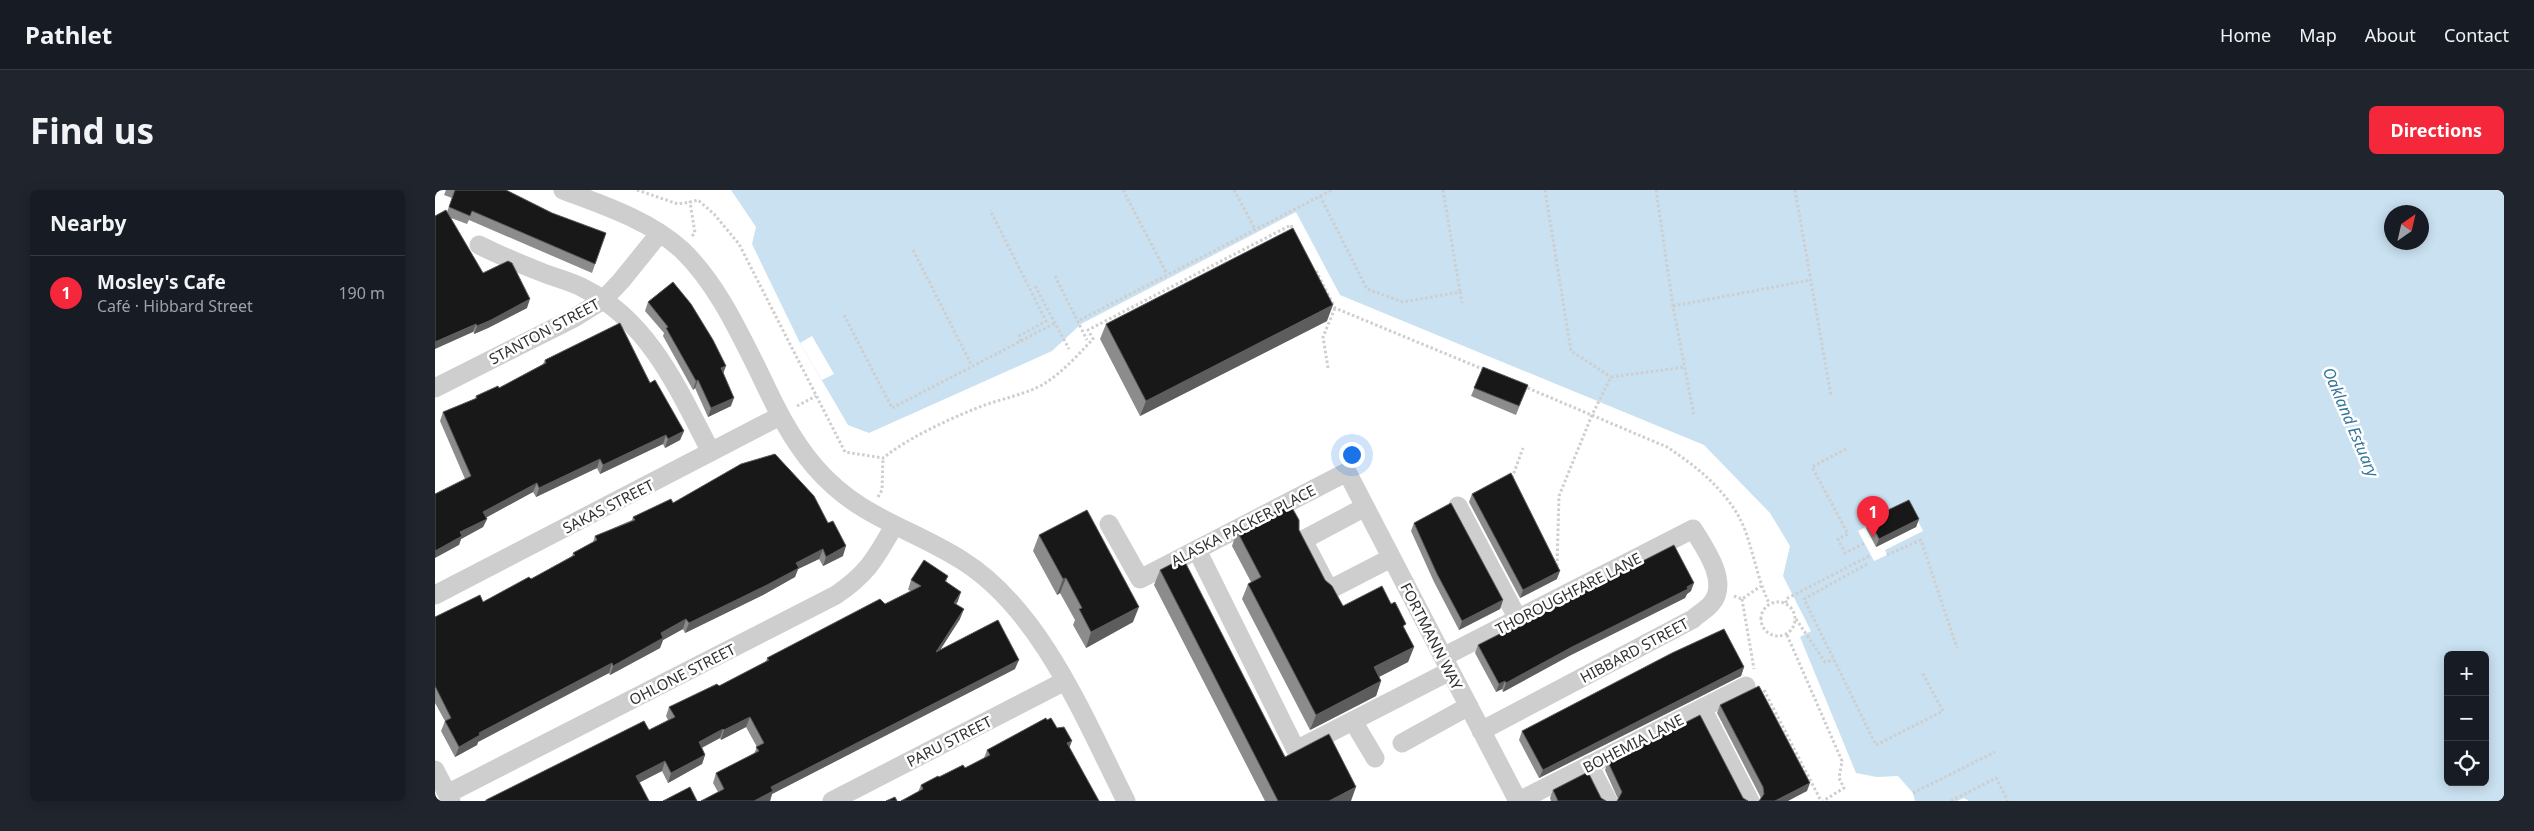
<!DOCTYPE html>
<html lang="en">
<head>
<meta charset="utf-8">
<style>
	body { margin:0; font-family:"Noto Sans",sans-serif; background:#20242c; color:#f1f3f6 }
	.controls { position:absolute; right:15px; bottom:15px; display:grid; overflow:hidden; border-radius:8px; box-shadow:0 2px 12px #0003 }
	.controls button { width:45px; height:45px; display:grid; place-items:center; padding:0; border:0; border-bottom:1px solid #363941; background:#171b24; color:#f1f3f6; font:25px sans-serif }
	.compass { position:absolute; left:1949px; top:15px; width:45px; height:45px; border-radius:50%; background:#171b24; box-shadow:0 2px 12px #0003; rotate:34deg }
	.you { position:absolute; left:916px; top:264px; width:18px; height:18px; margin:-12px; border:4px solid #fff; border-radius:50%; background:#1a73e8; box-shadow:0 0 0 8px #1a73e833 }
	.badge { display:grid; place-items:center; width:32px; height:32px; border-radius:50%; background:#f4273b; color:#fff; font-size:16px; font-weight:700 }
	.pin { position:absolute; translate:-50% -41px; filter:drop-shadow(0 1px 2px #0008) }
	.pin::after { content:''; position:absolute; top:26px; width:18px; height:15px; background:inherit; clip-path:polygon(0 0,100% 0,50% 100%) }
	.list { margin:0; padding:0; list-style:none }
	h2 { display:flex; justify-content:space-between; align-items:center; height:65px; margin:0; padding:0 20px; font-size:21px }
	h2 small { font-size:16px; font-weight:400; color:#9ea1a6 }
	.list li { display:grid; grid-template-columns:32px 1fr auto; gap:15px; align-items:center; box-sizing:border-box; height:75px; padding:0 20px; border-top:1px solid #363941 }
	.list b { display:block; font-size:19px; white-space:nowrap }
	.list p { margin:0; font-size:16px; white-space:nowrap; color:#9ea1a6 }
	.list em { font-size:16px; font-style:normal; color:#9ea1a6 }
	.icon { flex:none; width:28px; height:28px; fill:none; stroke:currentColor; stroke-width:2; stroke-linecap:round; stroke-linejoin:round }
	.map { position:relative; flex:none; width:2069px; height:611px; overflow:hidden; border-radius:8px }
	header { display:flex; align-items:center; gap:30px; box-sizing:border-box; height:70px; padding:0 25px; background:#171b24; border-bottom:1px solid #363941 }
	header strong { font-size:24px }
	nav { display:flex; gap:28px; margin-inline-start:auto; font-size:18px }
	.intro { display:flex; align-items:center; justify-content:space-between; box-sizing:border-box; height:120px; padding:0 30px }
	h1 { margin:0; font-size:35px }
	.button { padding:12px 22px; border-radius:8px; background:#f4273b; color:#fff; font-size:18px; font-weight:700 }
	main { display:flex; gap:30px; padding:0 30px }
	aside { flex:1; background:#171b24; border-radius:8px; box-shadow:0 2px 12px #0003 }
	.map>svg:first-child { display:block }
	.water { fill:#c9e1f0; fill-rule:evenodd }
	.pier { fill:#fff }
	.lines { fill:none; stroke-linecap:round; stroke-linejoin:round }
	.path { stroke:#cecece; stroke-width:3; stroke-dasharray:2.5 2.5; stroke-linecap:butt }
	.minor { stroke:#cecece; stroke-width:19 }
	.wall { fill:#8c8c8c }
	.shaded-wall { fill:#5d5d5d }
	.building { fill:#181818; stroke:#5d5d5d }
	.labels { text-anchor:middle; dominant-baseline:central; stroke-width:5; stroke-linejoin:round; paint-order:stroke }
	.street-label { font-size:15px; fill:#313131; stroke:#fff }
	.water-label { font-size:16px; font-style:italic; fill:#37769b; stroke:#fff }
</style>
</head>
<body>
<header>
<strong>Pathlet</strong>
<nav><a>Home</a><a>Map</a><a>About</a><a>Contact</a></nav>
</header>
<div class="intro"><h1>Find us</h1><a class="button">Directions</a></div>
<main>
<aside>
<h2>Nearby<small></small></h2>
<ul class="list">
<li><span class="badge">1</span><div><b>Mosley's Cafe</b><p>Café · Hibbard Street</p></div><em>190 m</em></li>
</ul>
</aside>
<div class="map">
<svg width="2069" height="611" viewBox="0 0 2069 611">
	<rect width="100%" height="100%" fill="#fff"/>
	<path class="water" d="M296 0H2069V611H1534L1529 608 1522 611H1480L1478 603 1463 586 1442 587 1421 583 1365 447 1376 441 1348 386 1355 356 1335 323 1269 255 905 105 861 22 646 134 617 161 434 243 413 235 365 153 317 54 321 37ZM1956 22H1986V52H1956ZM2013 465H2050V592H2013Z"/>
	<path class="pier" d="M377 146 399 184 387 190 365 153Z
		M1475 315 1488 341 1450 360 1452 365 1439 371 1423 341Z"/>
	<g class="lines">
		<path class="path" d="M202 0 243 14 255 12
			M688 0 732 84
			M799 0 820 39
			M1008 0 1025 102
			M1110 0 1136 161 1176 187
			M1221 0 1238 116 1259 226
			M1360 0 1396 206
			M885 6 932 99 968 112 1025 102 1027 113
			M257 46 260 43 255 12 263 10 279 24 304 54 410 262 448 268C475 247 510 231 542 218 564 209 586 206 607 195 626 184 643 165 658 149L653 140 856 35 858 40
			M478 60 537 176
			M881 81 900 118 1050 180
			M620 86 652 150
			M600 96 634 159
			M1238 116 1376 90
			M409 125 457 218 586 151 584 146 611 131 555 20
			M645 130 897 0
			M586 151 620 133
			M893 178 888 147 900 118
			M1088 196 1232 257C1264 278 1296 304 1310 340 1319 365 1323 390 1334 413
			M362 216 381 206
			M1411 259 1377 277 1413 344 1403 349 1410 363 1430 353
			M1077 288 1088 258
			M443 307 447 300 448 268
			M1452 365 1486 350 1522 458
			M1432 374 1369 409 1441 555 1508 521 1487 482
			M1122 376 1124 306 1157 225 1176 187 1250 177
			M1299 406 1307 409 1326 396
			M1307 409 1319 479
			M1326 429a17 17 0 1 1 34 0a17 17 0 1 1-34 0Z
			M1351 413V409L1436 365
			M1361 429 1390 472 1399 470
			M1352 445 1407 571 1404 588 1409 598 1388 611
			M1329 500 1386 611
			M1478 603 1560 562
			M1516 611 1561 588 1573 611"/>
		<path class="minor" d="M128 0C168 15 214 30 247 60 281 93 302 138 323 180 339 214 355 248 380 277 425 329 473 336 528 371 607 421 650 530 691 611
			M44 55C66 66 88 75 111 84 124 89 138 92 150 99 215 132 244 201 276 262
			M0 198 139 128 168 110 186 91 224 44
			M1023 316 1083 429
			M930 317 868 350 894 400 956 368
			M674 334 705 389 912 282 1083 611
			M762 360 861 560 1015 481
			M0 405 345 226
			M1008 467 1258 339C1270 358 1295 393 1276 414 1271 420 1263 424 1258 429L1046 541
			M1267 518 1315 611
			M918 531 940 568
			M967 553 1034 516
			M1154 575 1173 611
			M0 580 16 611
			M12 604 401 405C433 383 440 369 459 336
			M397 611 630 491
			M1084 611 1311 496"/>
	</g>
	<path class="wall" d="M11 0H71L117 23 171 43 157 83 34 30 32 34 16 28 48 83 92 118 53 138 39 144 12 22 17 8 9 5Z
		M213 112 288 183 296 216 273 227 260 198 258 200 228 146 229 143 210 121Z
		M892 131 705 226 665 149 671 134Z
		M110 170 215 193 249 241 245 250 230 258 228 254 165 284 162 278 101 307 98 302 51 327 52 329 48 337 26 349 24 355 30 289 5 231 8 222 40 209 41 206 64 198 108 174Z
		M1048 177 1093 195 1081 225 1036 206Z
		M306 274 408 366 388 376 384 369 363 379 360 387 328 405 250 443 248 439 228 450 225 458 175 485 174 483 136 502 43 552 42 555 20 567 6 541 10 531 0 513V427L48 412 96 389 137 366 138 363 158 352 160 346 197 330 198 327 238 313Z
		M1037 304 1122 389 1085 408 1034 312Z
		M1434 329H1484L1481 337 1441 357 1431 338Z
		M979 333 1068 410 1065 419 1024 440 999 392 976 341Z
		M864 340 890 390 908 416 969 439 979 457 973 472 944 487 946 491 941 506 875 540 807 409 813 394 816 392 797 356 802 341Z
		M604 345 698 432 651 458 638 435 640 430 625 403 622 405 598 361Z
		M725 380 850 567 916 611H830L719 395Z
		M513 386 511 392 523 411 521 414 525 429 505 460 580 479 337 604 335 611H266L283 602 278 593 281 583 319 564 322 557 311 537 286 550 285 548 267 558 270 565 267 574 233 593 227 581 204 592 214 611H50L51 610 214 540 233 530 231 526 234 517 284 496 331 472 332 468 450 414 476 401 473 400 476 390Z
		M1256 401 1252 404 1250 408 1134 466 1068 502 1067 499 1061 502 1040 463 1043 455Z
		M1309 477 1306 486 1104 588 1084 550 1087 541Z
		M1285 515 1372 601 1326 609 1325 606 1282 523Z
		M612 530 622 538 634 557 483 602 486 595 530 578 549 568 552 560Z
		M1173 572 1308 608 1183 609 1170 580Z
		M1118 600 1166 608 1171 611H1116L1115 608Z"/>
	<path class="shaded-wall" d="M95 109 92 118 53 138 39 144 42 136Z
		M898 115 892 131 705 226 711 211Z
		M41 134 38 142 0 159V152Z
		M291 176 288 184 286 178Z
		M263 190 260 198 258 200 261 191Z
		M299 208 296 216 273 227 276 218Z
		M249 241 245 250 230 258 233 249Z
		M231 245 228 254 165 284 168 275Z
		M165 269 162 278 101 307 104 298Z
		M102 293 98 302 45 331 48 322Z
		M52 329 48 337 26 349 24 355 0 368V361L25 342Z
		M1484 329 1481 337 1441 357 1444 349Z
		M411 356 408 366 388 376 391 367Z
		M388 359 384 369 363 379 360 387 328 405 250 443 254 433 361 373Z
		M1125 381 1122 389 1085 408 1088 400Z
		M631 388 625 403 622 405 628 389Z
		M1259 393 1256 401 1252 404 1250 408 1134 466 1068 502 1071 493 1137 457Z
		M526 402 523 411 516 423 519 413Z
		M1068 410 1065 419 1024 440 1027 431Z
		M704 417 698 432 651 458 656 442Z
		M529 419 525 429 498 471 501 462Z
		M251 429 248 439 228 450 225 458 175 485 178 476 226 443Z
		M979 457 973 472 934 492 939 477Z
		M584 470 580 479 337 604 335 611H319L336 597Z
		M177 473 174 483 43 552 42 555 20 567 24 557 44 543Z
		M1309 477 1306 486 1104 588 1108 580Z
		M946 491 941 506 875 540 881 525Z
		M1070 491 1067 499 1061 502 1064 494Z
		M315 527 311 537 286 550 289 540Z
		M288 539 285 548 260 561 264 552Z
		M637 551 633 561 632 553Z
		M270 565 267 574 233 593 236 583Z
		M230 571 227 581 198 596 201 586Z
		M1375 593 1372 601 1353 611H1340Z
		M921 597 916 611H894Z"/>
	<path class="building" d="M20 0H71L117 23 171 43 160 74 37 21 35 26 14 17Z
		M11 20 48 83 73 71 77 73 95 109 56 130 42 136 41 134 0 152V26Z
		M858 38 898 115 711 211 671 134Z
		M238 92 256 114 278 150 291 176 286 178 299 208 276 218 263 190 261 191 231 138 233 137 213 112Z
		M185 133 215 193 220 190 249 241 233 249 231 245 168 275 165 269 104 298 102 293 48 322 52 329 25 342 27 346 0 361V304L36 286 8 222 42 208 41 206 63 196 64 198 111 173 110 170Z
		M1048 177 1093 195 1084 216 1039 198Z
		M340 264 379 306 393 333 398 331 411 356 391 367 388 359 361 373 364 378 332 395 254 433 251 429 226 443 228 448 178 476 177 473 44 543 45 545 24 557 10 531 16 528 0 496V427L45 405 48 412 94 387 96 389 140 365 138 363 162 350 160 346 200 330 198 327 236 309 238 313 306 274Z
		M1076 283 1125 381 1088 400 1037 304Z
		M1474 310 1484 329 1444 349 1434 329Z
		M1016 313 1068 410 1027 431 1002 384 979 333Z
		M855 314 864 330V340L890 390 897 396 908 416 947 396 956 414 960 412 971 434 968 436 979 457 939 477 946 491 881 525 813 394 826 387 802 341Z
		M652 320 704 417 656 442 644 419 647 418 631 388 628 389 604 345Z
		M1239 355 1259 393 1252 397 1253 399 1137 457 1071 493 1070 491 1064 494 1043 455Z
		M748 368 850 567 894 544 921 597 894 611H843L725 380Z
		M489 370 513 386 510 391 526 402 519 413 529 419 501 462 563 430 584 470 336 597 338 601 319 611H266L289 599 281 583 324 561 321 557 329 553 315 527 289 540 288 539 264 552 270 565 236 583 230 571 201 586 214 611H51V610L209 531 214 540 240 527 234 517 282 494 284 496 334 470 332 468 445 409 450 414 486 396 476 390Z
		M1289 439 1309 477 1108 580 1087 541 1237 463Z
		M1324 496 1375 593 1340 611H1324L1329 604 1328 597 1285 515Z
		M1265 525 1308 608 1313 611H1182L1187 602 1173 572Z
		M611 528 612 530 616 528 622 538 629 537 637 551 632 553 664 611H466L488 599 486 595 503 586 504 587 528 575 530 578 555 565 552 560Z
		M1153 582 1166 608 1171 611H1123L1118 600Z
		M255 597 262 611H228Z
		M460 607 462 611H451Z"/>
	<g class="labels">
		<g class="street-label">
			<text transform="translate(109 141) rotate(-28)">STANTON STREET</text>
			<text transform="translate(173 316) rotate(-27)">SAKAS STREET</text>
			<text transform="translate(808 335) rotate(-27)">ALASKA PACKER PLACE</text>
			<text transform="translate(1133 403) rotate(-27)">THOROUGHFARE LANE</text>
			<text transform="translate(997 446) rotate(63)">FORTMANN WAY</text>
			<text transform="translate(1199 460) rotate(-28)">HIBBARD STREET</text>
			<text transform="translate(247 484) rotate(-27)">OHLONE STREET</text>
			<text transform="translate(514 551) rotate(-27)">PARU STREET</text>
			<text transform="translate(1198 553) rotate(-27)">BOHEMIA LANE</text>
		</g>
		<g class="water-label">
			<text transform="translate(1916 232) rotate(67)">Oakland Estuary</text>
		</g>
	</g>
</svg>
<div class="controls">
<button>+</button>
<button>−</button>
<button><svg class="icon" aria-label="locate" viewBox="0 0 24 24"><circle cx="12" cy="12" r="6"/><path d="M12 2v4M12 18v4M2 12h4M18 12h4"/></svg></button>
</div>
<svg class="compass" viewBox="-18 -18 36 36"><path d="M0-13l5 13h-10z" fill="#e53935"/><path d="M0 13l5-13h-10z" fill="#9ea1a6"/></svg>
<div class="you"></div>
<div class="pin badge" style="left:1438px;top:347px">1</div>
</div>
</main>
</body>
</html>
